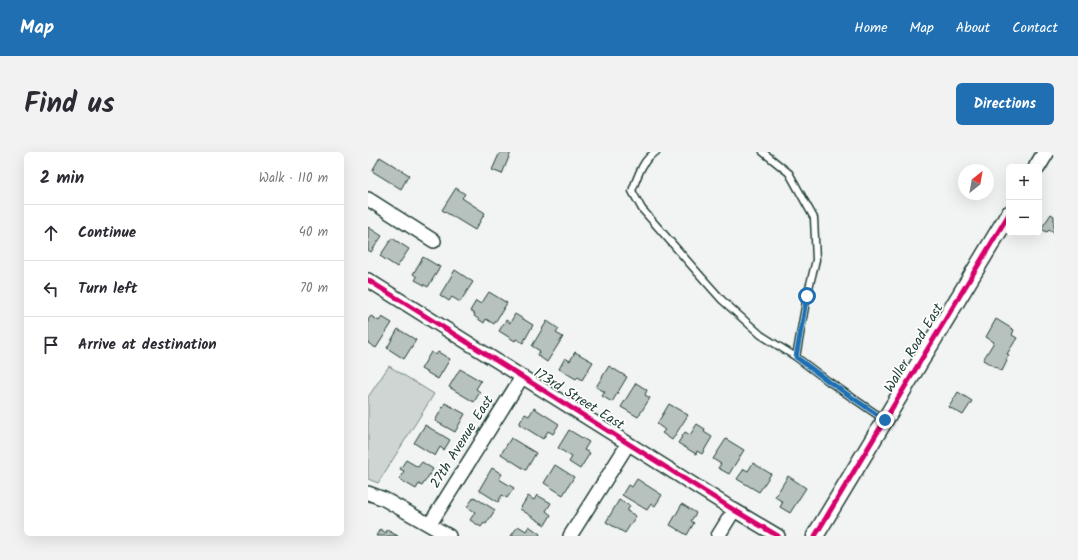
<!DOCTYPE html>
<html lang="en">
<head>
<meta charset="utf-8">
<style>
	body { margin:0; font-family:Kalam,sans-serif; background:#f2f2f3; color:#2b2b33 }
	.controls { position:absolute; right:12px; top:12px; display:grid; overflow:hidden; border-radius:6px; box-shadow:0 4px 16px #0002 }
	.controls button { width:36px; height:36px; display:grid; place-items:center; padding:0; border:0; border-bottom:1px solid #e1e1e2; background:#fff; color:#2b2b33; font:20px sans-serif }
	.compass { position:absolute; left:590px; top:12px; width:36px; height:36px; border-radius:50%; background:#fff; box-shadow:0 4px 16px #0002; rotate:31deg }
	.stop { position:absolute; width:12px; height:12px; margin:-9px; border:3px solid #1f6fb2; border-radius:50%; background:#fff }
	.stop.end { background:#1f6fb2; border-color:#fff; box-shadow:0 1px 4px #0008 }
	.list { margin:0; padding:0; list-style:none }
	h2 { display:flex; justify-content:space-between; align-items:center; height:52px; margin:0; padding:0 16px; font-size:17px }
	h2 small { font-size:13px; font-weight:400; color:#7c7c81 }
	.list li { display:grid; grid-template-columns:26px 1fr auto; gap:12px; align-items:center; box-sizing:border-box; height:56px; padding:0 16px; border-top:1px solid #e1e1e2 }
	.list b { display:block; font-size:15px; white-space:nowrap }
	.list em { font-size:13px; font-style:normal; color:#7c7c81 }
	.icon { flex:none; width:22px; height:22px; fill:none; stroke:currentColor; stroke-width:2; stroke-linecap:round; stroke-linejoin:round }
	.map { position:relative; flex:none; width:686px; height:384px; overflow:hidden; border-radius:6px }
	header { display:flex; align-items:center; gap:24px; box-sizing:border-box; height:56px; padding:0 20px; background:#1f6fb2; color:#fff }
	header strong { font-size:19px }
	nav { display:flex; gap:22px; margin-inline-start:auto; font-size:14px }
	.intro { display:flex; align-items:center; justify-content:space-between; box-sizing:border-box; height:96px; padding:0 24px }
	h1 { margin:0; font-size:28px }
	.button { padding:10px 18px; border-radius:6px; background:#1f6fb2; color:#fff; font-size:14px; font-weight:700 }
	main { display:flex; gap:24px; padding:0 24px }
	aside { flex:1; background:#fff; border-radius:6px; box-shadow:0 4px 16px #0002 }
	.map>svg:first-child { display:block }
	.green { fill:#ced5d3; stroke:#768984 }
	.building { fill:#b7c1bd; stroke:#1f3d34 }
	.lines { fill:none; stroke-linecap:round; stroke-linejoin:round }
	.service-casing { stroke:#1f3d34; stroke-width:9 }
	.minor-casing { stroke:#1f3d34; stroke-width:16 }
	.tertiary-casing { stroke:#1f3d34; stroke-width:19 }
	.service { stroke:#fff; stroke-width:6 }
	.minor { stroke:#fff; stroke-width:13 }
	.tertiary { stroke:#fff; stroke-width:16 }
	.cycleway-casing { stroke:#fff; stroke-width:8 }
	.cycleway { stroke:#d6006c; stroke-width:5 }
	.route { stroke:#1f6fb2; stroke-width:5 }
	.labels { text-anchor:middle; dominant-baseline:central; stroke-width:3.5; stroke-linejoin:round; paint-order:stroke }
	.street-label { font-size:14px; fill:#1f3d34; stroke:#fff }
</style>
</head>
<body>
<header>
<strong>Map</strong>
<nav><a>Home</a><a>Map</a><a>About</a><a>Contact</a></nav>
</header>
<div class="intro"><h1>Find us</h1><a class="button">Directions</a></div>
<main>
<aside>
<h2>2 min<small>Walk · 110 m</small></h2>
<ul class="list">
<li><svg class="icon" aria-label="ahead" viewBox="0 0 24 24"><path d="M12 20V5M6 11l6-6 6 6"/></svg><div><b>Continue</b></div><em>40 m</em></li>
<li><svg class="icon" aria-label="left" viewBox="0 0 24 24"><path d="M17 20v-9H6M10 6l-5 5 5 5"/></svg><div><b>Turn left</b></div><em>70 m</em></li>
<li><svg class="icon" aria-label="arrive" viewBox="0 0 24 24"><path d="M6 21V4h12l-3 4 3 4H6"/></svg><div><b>Arrive at destination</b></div></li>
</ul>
</aside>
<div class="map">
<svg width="686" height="384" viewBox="0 0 686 384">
	<rect width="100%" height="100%" fill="#f2f3f3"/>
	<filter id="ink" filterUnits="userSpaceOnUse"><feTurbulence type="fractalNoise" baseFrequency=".025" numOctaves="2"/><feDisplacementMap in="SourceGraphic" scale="8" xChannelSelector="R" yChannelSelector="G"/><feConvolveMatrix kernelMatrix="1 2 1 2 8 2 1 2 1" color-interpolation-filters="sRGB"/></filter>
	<g filter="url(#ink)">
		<path class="green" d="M21 214 66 242 10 331 0 327V245Z"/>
		<path class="building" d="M132 0H143L134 22 124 18Z
			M12 5 41 23 33 37 4 19Z
			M88 36 97 42 94 46 117 61 107 78 74 58Z
			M683 62 686 64V81L681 78 679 80 673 77Z
			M0 75 14 84 3 100 0 98Z
			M24 86 41 97 29 115 12 104Z
			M55 105 72 115 60 135 47 128 49 125 45 122Z
			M87 118 105 130 92 150 84 145 81 149 72 143Z
			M121 140 139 151 126 172 118 167 116 171 106 164 107 162 102 159 108 149 113 152Z
			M147 162 165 173 155 191 148 187 147 189 131 179 138 168 142 171Z
			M3 164 11 169 14 165 24 171 8 196 0 191V168Z
			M628 167 646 178 644 183 649 186 639 202 641 203 638 208 639 209 634 219 615 208 626 190 618 185Z
			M179 169 191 177 188 181 195 185 179 210 169 203 172 199 164 194Z
			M30 177 48 188 36 207 19 196Z
			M63 200 68 203 70 200 82 207 70 227 53 217Z
			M207 200 225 210 214 228 210 225 208 227 191 217 197 206 202 209Z
			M241 214 259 225 244 250 234 244 237 240 228 235Z
			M92 217 113 229 108 237 112 240 106 250 81 235Z
			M268 231 279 238 277 243 282 246 270 265 253 255Z
			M590 240 604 249 595 263 581 255Z
			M77 251 97 262 87 280 67 269Z
			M301 252 320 263 304 288 294 281 297 278 289 272Z
			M166 256 191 272 185 282 180 279 175 287 151 272 157 262 161 264Z
			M329 272 337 277 336 280 344 285 334 302 329 299 328 302 310 291 317 280 322 283Z
			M57 273 82 288 76 298 72 295 67 304 46 291Z
			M201 278 221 290 216 298 222 301 212 317 201 310 204 305 190 296Z
			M143 286 168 301 158 318 133 302Z
			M358 287 376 298 361 322 350 316 353 312 345 307Z
			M38 308 50 315 54 310 65 317 54 334 51 332 48 337 31 327 36 319 32 317Z
			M385 311 403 322 391 340 369 327 376 317 380 319Z
			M187 313 206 325 195 343 176 331Z
			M124 316 134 322 131 327 146 336 139 346 134 343 130 350 111 338Z
			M420 324 438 336 422 361 412 355 415 350 407 345Z
			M269 327 294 343 287 354 283 352 279 358 254 343 260 333 264 335Z
			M169 343 183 351 178 359 183 363 177 373 152 357 160 344 166 348Z
			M106 345 127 358 118 372 116 371 113 375 102 368 107 360 99 355Z
			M251 348 262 354 259 359 268 364 257 381 238 370Z
			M314 352 328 361 323 369 326 371 319 383 302 373Z
			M150 374 158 379 161 374 172 382 171 384H143Z
			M12 377 18 381 19 378 30 384H8Z"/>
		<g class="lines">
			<defs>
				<path id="service" d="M288 0C275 6 269 26 264 39L274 57 330 121 354 148 393 183 428 205 460 229 517 268
					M395 0 421 21 446 66 448 108 439 144 428 205"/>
				<path id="minor" d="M0 47 66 89
					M0 128 366 358 410 384
					M0 341 16 347 81 384
					M62 372 154 225
					M202 384 260 292
					M350 384 366 358"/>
				<path id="tertiary" d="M669 15 678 0
					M447 384 641 62"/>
			</defs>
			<use href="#service" class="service-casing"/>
			<use href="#minor" class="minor-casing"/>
			<use href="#tertiary" class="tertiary-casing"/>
			<use href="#service" class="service"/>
			<use href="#minor" class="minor"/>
			<use href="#tertiary" class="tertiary"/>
			<defs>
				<path id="cycleway" d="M0 128 366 358 410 384
					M447 384 641 62"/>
			</defs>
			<use href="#cycleway" class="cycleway-casing"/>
			<use href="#cycleway" class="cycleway"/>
		</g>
	</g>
	<g class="lines" filter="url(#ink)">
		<path class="route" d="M439 144 428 205 460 229 517 268"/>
	</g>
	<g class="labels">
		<g class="street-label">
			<text transform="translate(546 196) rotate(-59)">Waller Road East</text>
			<text transform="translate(211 247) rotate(32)">173rd Street East</text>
			<text transform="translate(94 290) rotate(-58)">27th Avenue East</text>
		</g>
	</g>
</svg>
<div class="controls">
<button>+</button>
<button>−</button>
</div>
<svg class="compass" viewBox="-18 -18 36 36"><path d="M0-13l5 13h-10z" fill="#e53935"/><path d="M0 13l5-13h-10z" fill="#7c7c81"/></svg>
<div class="stop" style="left:439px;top:144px"></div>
<div class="stop end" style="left:517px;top:268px"></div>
</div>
</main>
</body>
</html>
